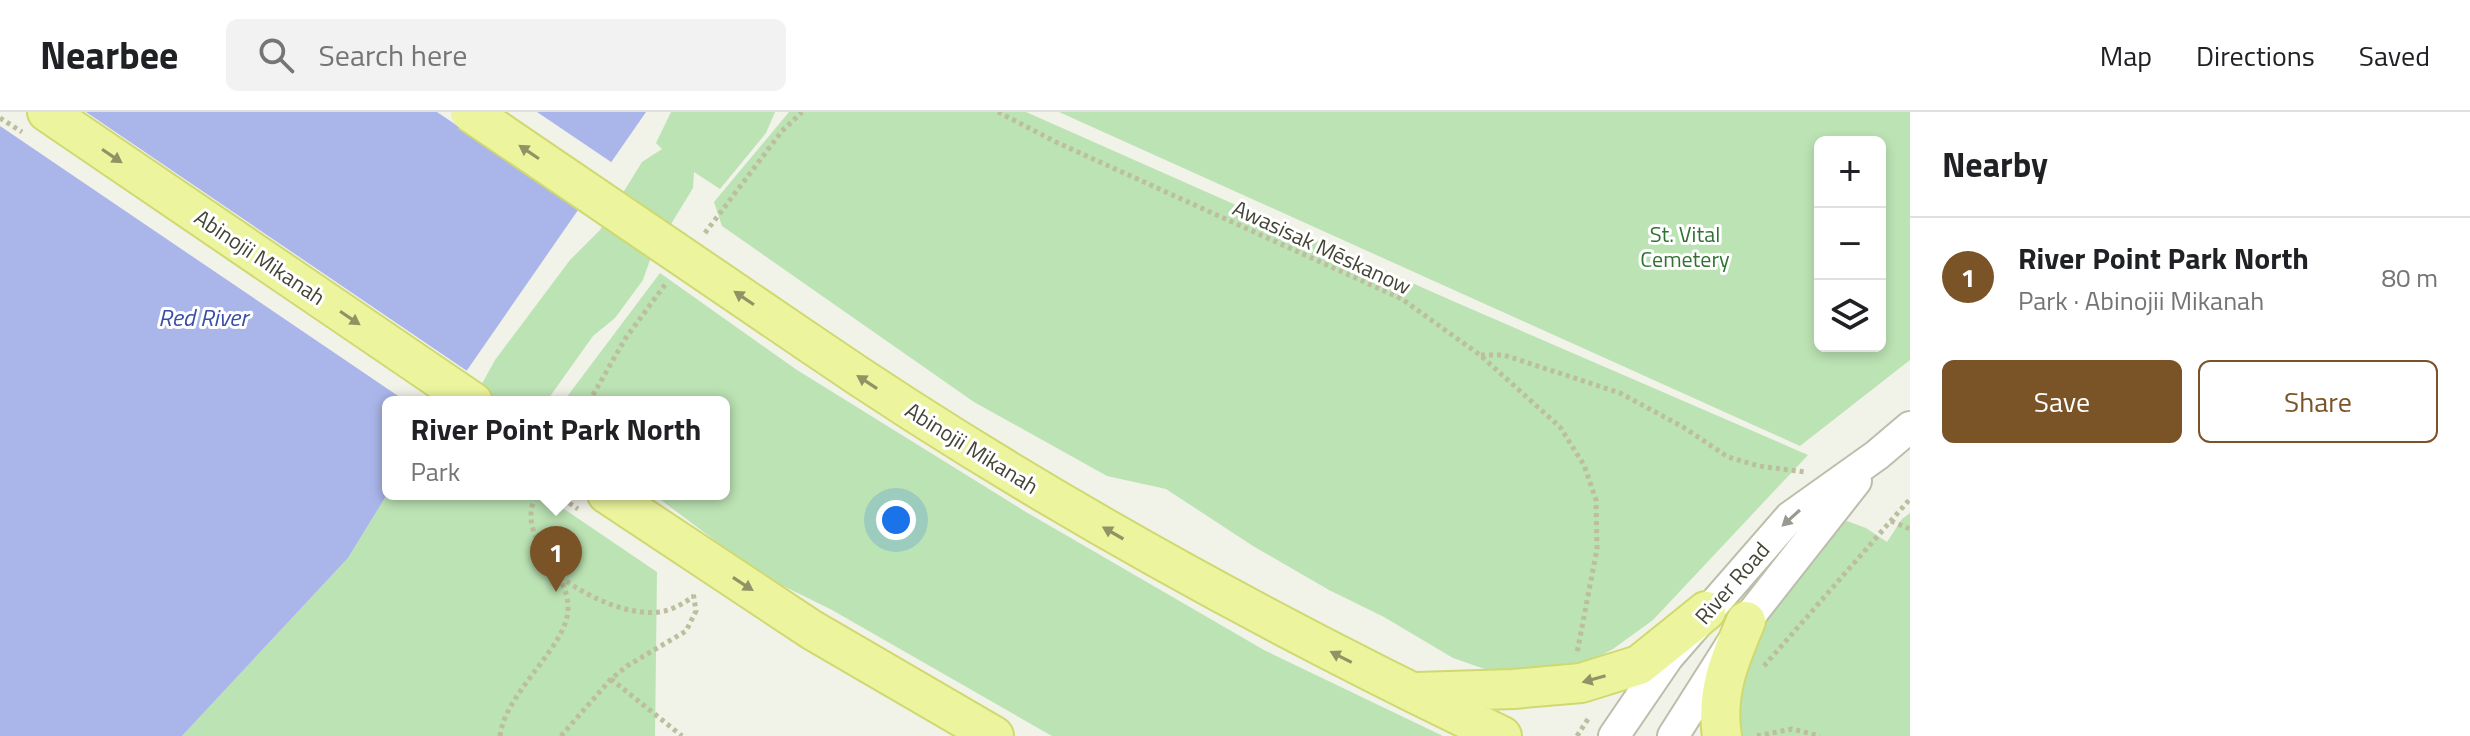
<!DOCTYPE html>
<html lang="en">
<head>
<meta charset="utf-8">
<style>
	body { margin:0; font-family:"Titillium Web",sans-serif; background:#f2f2f2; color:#202124 }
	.controls { position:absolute; right:24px; top:24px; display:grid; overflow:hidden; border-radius:12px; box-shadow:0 4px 12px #0003 }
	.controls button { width:72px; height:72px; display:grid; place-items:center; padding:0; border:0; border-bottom:2px solid #e0e0e0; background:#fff; color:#202124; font:40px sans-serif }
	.you { position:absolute; left:896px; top:408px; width:28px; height:28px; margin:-20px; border:6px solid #fff; border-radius:50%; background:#1a73e8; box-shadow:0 0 0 12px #1a73e833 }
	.badge { display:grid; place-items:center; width:52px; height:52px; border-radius:50%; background:#7a5327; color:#fff; font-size:26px; font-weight:700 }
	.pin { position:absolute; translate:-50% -66px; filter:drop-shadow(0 2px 4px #0008) }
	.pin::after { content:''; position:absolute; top:42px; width:28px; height:24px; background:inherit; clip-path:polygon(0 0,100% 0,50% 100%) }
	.popup { position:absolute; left:382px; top:284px; width:348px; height:104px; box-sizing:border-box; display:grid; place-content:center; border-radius:12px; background:#fff; filter:drop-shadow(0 2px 6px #0005); font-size:26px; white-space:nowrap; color:#757577 }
	.popup b { font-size:30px; color:#202124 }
	.popup::after { content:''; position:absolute; left:50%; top:100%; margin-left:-16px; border:16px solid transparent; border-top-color:#fff }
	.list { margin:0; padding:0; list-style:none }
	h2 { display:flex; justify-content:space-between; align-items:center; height:104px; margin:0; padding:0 32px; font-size:34px }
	h2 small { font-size:26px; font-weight:400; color:#757577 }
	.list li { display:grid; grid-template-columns:52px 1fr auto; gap:24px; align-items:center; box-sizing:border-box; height:120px; padding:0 32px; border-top:2px solid #e0e0e0 }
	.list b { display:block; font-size:30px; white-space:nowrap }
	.list p { margin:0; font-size:26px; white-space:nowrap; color:#757577 }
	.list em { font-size:26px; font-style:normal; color:#757577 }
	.actions { display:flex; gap:16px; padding:24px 32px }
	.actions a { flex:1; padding:18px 0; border:2px solid #7a5327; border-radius:12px; text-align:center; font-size:28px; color:#7a5327 }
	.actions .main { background:#7a5327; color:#fff }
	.icon { flex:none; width:44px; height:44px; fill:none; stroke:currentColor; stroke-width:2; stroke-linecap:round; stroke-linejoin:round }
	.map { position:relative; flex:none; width:1910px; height:624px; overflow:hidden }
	header { display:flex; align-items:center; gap:48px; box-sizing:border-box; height:112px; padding:0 40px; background:#fff; border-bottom:2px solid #e0e0e0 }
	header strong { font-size:38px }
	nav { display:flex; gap:44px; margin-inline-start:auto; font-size:28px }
	.search { width:560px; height:72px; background:#f2f2f2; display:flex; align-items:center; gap:20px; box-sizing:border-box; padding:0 28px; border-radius:12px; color:#757577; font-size:30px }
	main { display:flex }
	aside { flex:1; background:#fff }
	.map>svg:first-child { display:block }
	.green { fill:#bce3b4; fill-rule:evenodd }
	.water { fill:#aab6ea }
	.pier { fill:#f1f2e8 }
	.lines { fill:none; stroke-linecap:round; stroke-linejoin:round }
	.tertiary-casing { stroke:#bcbdab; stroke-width:34 }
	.primary-casing { stroke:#cfd970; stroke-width:42 }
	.path { stroke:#bcbe9e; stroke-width:5; stroke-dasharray:4 4; stroke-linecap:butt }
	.tertiary { stroke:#fff; stroke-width:30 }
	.primary { stroke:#ecf59e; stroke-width:38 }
	.primary-bridge-casing { stroke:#cfd970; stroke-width:42; stroke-linecap:butt }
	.primary-bridge { stroke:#ecf59e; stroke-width:38 }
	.oneway { fill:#909465 }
	.oneway2 { fill:#999991 }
	.labels { text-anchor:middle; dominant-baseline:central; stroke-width:6; stroke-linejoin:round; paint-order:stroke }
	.park-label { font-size:22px; fill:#307231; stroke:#fff }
	.street-label { font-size:22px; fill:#454537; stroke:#fff }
	.water-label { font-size:24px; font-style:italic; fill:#3a4ea8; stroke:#fff }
</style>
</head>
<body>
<header>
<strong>Nearbee</strong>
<div class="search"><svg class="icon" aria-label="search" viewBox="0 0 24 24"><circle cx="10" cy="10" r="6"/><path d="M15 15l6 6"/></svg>Search here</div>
<nav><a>Map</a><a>Directions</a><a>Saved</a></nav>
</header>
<main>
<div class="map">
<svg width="1910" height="624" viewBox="0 0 1910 624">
	<rect width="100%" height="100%" fill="#f1f2e8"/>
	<path class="green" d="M671 0H775L766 21 720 77 694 60 693 76 651 145 643 168 615 206 593 224 546 290H472L495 248 570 148 600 118 642 50 662 37 656 31Z
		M789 0H1026L1455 190 1808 343 1653 508 1613 537 1582 553 1505 564 1453 546 1384 505 1329 478 1253 434 1166 377 1107 364 974 290 722 114 714 90Z
		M1059 0H1910V248L1800 334ZM1820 30H1880V234H1820Z
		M660 161 797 258 1026 400 1264 538 1443 624H1052L832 498 761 463 653 382H724V290H563Z
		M388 381 542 382 657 460 655 624H182L348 446Z
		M1910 401V624H1735L1748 534 1774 490 1836 414 1847 409 1866 416 1887 430 1902 407Z"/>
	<path class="water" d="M0 0H646L445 290H388V381L348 446 182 624H0Z"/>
	<path class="pier" d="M0 0H86L470 261 450 290H407L0 14Z
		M437 0H537L614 52 582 98Z"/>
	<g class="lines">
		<defs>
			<path id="tertiary" d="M1614 624 1668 545 1790 405 1877 343 1910 315
				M1673 624 1746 509 1856 369"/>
			<path id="primary" d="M47 0 473 290
				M808 230C1028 381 1262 509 1502 624
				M607 382 812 518 994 624
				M1417 580 1513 577 1581 571 1639 553 1706 499
				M1722 624C1715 581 1730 547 1746 509"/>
		</defs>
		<use href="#tertiary" class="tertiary-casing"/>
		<use href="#primary" class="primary-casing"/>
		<path class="path" d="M998 0 1058 31 1402 187 1480 243 1560 315 1584 353 1596 388 1597 437 1577 541
			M0 6 22 20
			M705 121 782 19 802 0
			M1481 243H1504L1620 281 1683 315 1728 345 1759 354 1805 360
			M589 290 625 227 667 170
			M556 382 578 397
			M1891 409 1910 417
			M560 465C587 484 626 504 660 500 673 498 684 491 694 484
			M1764 554 1910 387
			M611 567 682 624
			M500 624C506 578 569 534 568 495 568 455 513 425 537 382
			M561 624 611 567 627 554 686 519 696 499 693 480
			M1577 624 1590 604
			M1757 624 1792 617 1820 624"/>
		<use href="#tertiary" class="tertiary"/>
		<use href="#primary" class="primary"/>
		<defs>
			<path id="primary-bridge" d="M470 0 808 230"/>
		</defs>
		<use href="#primary-bridge" class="primary-bridge-casing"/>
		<use href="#primary-bridge" class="primary-bridge"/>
	</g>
	<defs><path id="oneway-solid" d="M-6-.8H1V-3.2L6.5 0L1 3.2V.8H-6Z" transform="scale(2)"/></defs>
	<g class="oneway">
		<use href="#oneway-solid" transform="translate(529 40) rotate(-146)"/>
		<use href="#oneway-solid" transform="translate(112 44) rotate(34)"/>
		<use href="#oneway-solid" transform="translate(744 186) rotate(-146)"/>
		<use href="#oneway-solid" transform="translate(350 206) rotate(34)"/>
		<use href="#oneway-solid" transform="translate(867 270) rotate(-147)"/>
		<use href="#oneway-solid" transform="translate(1113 421) rotate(-150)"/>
		<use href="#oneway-solid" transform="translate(743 472) rotate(33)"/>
		<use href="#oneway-solid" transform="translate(1341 545) rotate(-153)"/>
		<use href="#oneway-solid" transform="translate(1594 567) rotate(164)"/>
	</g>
	<use class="oneway2" href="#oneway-solid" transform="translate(1791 406) rotate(138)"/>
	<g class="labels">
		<g class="park-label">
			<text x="1685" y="122">St. Vital<tspan x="1685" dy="25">Cemetery</tspan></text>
		</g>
		<g class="street-label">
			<text transform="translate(1322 135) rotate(25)">Awasisak Mēskanow</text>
			<text transform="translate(260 145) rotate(34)">Abinojii Mikanah</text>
			<text transform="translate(972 336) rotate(32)">Abinojii Mikanah</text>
			<text transform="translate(1732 471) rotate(-49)">River Road</text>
		</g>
		<g class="water-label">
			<text x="203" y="205">Red River</text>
		</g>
	</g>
</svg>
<div class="controls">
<button>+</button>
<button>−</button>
<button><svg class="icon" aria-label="layers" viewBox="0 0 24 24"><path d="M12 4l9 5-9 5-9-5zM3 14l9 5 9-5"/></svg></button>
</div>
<div class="you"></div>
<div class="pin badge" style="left:556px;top:480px">1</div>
<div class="popup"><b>River Point Park North</b>Park</div>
</div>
<aside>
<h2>Nearby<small></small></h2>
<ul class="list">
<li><span class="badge">1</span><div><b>River Point Park North</b><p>Park · Abinojii Mikanah</p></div><em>80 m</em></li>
</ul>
<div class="actions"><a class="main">Save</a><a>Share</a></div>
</aside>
</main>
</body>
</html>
